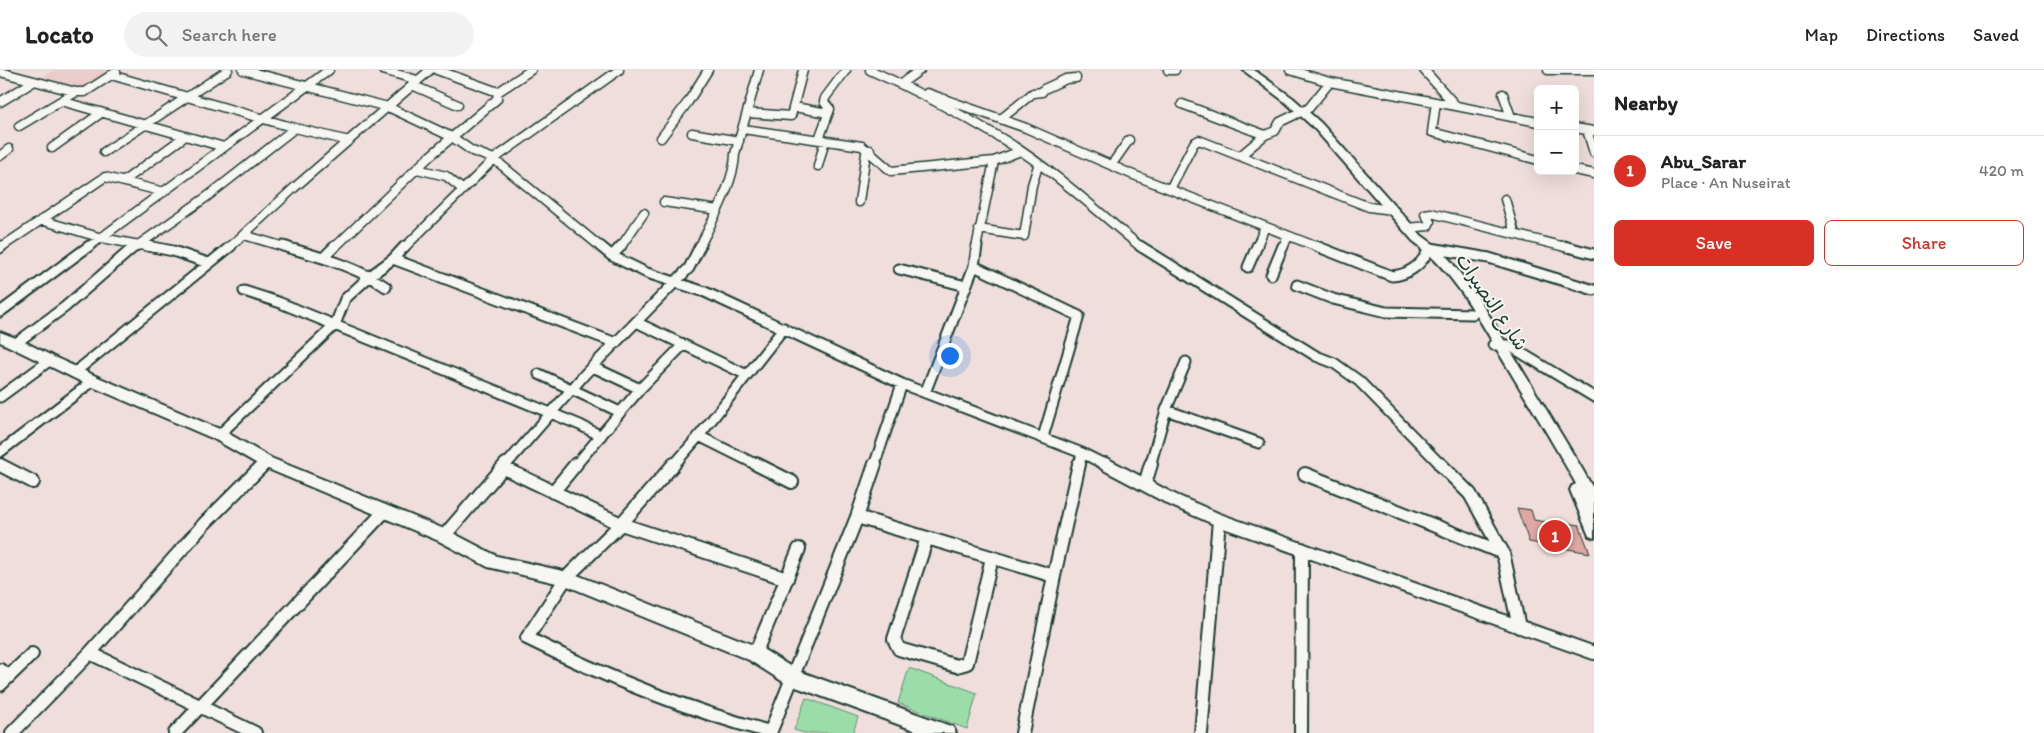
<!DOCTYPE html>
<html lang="en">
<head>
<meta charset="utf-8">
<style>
	body { margin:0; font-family:Itim,"Playpen Sans Arabic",sans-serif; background:#f2f2f2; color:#222 }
	.controls { position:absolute; right:15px; top:15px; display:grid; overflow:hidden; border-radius:8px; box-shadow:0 5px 20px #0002 }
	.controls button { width:45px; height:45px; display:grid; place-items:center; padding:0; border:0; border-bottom:1px solid #e0e0e0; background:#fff; color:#222; font:25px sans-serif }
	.you { position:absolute; left:949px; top:285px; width:18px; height:18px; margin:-12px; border:4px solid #fff; border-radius:50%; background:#1a73e8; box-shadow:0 0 0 8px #1a73e833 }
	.badge { display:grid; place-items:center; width:32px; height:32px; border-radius:50%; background:#d93025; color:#fff; font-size:16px; font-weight:700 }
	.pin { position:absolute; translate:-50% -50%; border:2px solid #fff; box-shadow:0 1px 5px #0006 }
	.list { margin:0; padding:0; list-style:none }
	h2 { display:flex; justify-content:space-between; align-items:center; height:65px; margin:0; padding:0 20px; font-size:21px }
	h2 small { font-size:16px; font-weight:400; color:#767676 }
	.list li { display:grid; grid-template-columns:32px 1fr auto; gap:15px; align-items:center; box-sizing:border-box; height:70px; padding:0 20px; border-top:1px solid #e0e0e0 }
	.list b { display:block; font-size:19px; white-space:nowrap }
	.list p { margin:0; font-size:16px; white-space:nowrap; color:#767676 }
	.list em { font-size:16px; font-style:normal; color:#767676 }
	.actions { display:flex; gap:10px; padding:15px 20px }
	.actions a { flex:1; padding:11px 0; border:1px solid #d93025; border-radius:8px; text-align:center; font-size:18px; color:#d93025 }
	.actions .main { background:#d93025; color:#fff }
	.icon { flex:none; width:28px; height:28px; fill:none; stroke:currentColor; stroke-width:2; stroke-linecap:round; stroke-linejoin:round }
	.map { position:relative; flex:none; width:1594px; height:663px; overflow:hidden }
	header { display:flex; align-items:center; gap:30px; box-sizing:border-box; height:70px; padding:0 25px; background:#fff; border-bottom:1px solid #e0e0e0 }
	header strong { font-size:24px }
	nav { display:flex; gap:28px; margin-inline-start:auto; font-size:18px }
	.search { width:350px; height:45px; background:#f2f2f2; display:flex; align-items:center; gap:12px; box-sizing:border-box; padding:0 18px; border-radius:28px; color:#767676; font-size:19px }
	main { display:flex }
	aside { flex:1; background:#fff }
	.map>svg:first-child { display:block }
	.built { fill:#eacdca }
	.green { fill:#9bdda8; stroke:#5d8d6e }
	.building { fill:#e0a6a4; stroke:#1f3d34 }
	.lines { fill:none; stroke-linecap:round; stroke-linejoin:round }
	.street-far2-casing { stroke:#1f3d34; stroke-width:11 }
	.street-far1-casing { stroke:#1f3d34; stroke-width:13 }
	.street-casing { stroke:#1f3d34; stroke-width:16 }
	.secondary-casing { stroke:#1f3d34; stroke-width:4 }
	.street-far2 { stroke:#f6f6f2; stroke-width:8 }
	.street-far1 { stroke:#f6f6f2; stroke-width:9 }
	.street { stroke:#f6f6f2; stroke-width:12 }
	.secondary { fill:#f6f6f2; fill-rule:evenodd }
	.labels { text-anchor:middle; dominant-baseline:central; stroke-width:4; stroke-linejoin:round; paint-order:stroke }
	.street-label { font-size:19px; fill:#1f3d34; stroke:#f6f6f2 }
</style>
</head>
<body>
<header>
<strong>Locato</strong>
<div class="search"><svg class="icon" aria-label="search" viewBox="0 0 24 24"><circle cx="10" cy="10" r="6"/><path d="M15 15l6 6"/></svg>Search here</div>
<nav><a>Map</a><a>Directions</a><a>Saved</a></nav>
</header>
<main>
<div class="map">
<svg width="1594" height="663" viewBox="0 0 1594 663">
	<rect width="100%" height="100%" fill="#efdedb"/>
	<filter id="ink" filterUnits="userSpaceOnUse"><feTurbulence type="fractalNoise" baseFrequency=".02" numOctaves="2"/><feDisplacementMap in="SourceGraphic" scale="10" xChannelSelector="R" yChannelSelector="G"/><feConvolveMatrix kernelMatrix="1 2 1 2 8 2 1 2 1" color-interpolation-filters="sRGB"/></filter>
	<g filter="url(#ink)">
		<path class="built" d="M53 0H116L86 20 39 9Z"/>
		<path class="green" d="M909 598 977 623 967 659 898 633Z
			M806 628 858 647 853 663H804L794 660Z"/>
		<path class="building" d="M1517 438 1531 440 1534 450 1564 455 1563 452 1579 455 1590 483 1529 472Z"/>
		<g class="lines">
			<defs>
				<path id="street-far2" d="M243 0 388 37 452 67 472 81 494 89 602 178
					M383 0 417 10
					M437 0 498 22
					M870 0C915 20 959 43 1001 68 1052 99 1096 140 1142 178
					M1168 0H1175
					M1290 0 1330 12 1456 36
					M1424 0 1456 36 1538 52
					M1548 0H1594
					M0 2 76 22
					M111 5 295 58 349 71
					M902 13 920 0
					M412 15 458 35
					M927 23 1026 58 1131 104 1320 178
					M1503 24 1511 47
					M61 31 224 77
					M0 32 33 12
					M1436 32 1432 62 1538 90
					M1182 34 1265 65 1275 61 1280 52 1309 38 1330 12
					M794 37 828 43
					M747 43 791 46 803 0
					M1001 49 1033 23 1042 22 1044 19 1066 9 1076 8
					M19 56 76 22H85L116 2
					M1575 58 1593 61
					M743 59 862 76 891 101 994 91 1018 82
					M1587 60 1594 83
					M692 63 739 71
					M661 68 688 32 708 0
					M819 69 830 39 824 32 825 28 846 0
					M52 78 101 43
					M104 82 228 0
					M0 86 9 79
					M1240 86 1265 65
					M1112 94 1129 70
					M818 96 825 70
					M417 99 446 106 462 119
					M1575 100 1594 104
					M124 111 184 67
					M1170 119 1194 73 1199 70 1369 137 1392 140
					M1505 129 1515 164
					M664 132 718 140
					M859 132 866 83 870 80
					M41 150 102 168 155 178
					M1408 158 1428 156 1430 152 1425 144 1431 143 1569 178
					M979 159 1024 166 1032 115 1038 96
					M244 165 288 178
					M1425 177 1432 178
					M0 178 105 107 164 122
					M87 178 329 0
					M134 178 208 126 295 58
					M229 178 294 118 430 0
					M334 178 430 86 497 29 498 22 531 0
					M404 178 494 89 619 0
					M620 178 644 143
					M699 178C711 153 735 111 735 84L759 0
					M976 178 994 91
					M1256 178 1265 157
					M1283 178 1288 166"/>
				<path id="street-far1" d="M148 176 173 181 208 193
					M283 176C319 187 356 196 386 217
					M600 176 612 186 647 203 705 222 902 314 1082 383 1108 396
					M1140 176 1316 286 1334 293 1359 311 1442 396
					M1316 176 1392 206C1407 205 1420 196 1427 183
					M1564 176 1594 184
					M1425 177 1489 188 1594 220
					M0 178 2 176
					M612 186 621 176
					M323 188 335 176
					M393 189 616 273
					M974 196 1079 246 1043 367
					M1248 197 1257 176
					M899 199 966 216
					M1271 205 1283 176
					M1297 215 1333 229 1386 242 1473 244
					M244 221 278 232 580 355 601 366
					M0 242 89 176
					M636 252 747 305
					M16 273 65 237 135 176
					M1493 275H1508L1594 327
					M593 297 640 319
					M74 303 231 176
					M539 304 620 342
					M925 323 974 196 977 176
					M0 327 49 291
					M1166 340 1259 373
					M219 365 335 255 345 229 370 206 393 189 405 176
					M699 366 759 396
					M0 382 93 311
					M262 396 266 392
					M505 396 585 304 689 198 700 176
					M575 396 640 319 683 275
					M673 396 699 366 784 258
					M874 396 902 314
					M1079 396 1082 383
					M1150 396 1166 340 1186 292"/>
				<path id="street" d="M674 394 621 454 566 508 527 568C605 607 685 639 770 662
					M756 394 792 412
					M1105 394 1173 430 1219 450 1594 583
					M1440 394 1470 424 1503 483 1519 557
					M0 395 33 412
					M504 398 621 454 787 509
					M1305 404 1503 483
					M1145 414 1151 394
					M553 422 576 394
					M857 447 1054 506
					M444 466 506 394
					M927 468 894 569 899 579 957 596 967 593 992 488
					M90 583 255 663
					M755 584 799 479
					M0 600 9 606
					M0 615 32 584
					M12 663 90 583 204 454 264 394
					M175 663 384 442
					M770 663 857 447 875 394
					M1022 663 1054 506 1079 394
					M1201 663 1219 450
					M1301 663 1302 479"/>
				<path id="secondary" d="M1243 0H1254L1293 28 1321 53 1421 165 1436 176 1450 190 1478 227 1581 397 1594 420V468L1589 466 1570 420 1572 416 1576 414C1554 374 1530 335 1506 295 1480 251 1455 202 1413 171L1313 57 1285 32Z
					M0 262 21 270 54 287 98 307 224 361 271 388 449 461 497 486 572 503 761 578 796 600 953 657 956 663H922L785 613 749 590 565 515 488 497 439 471 261 396 214 369 88 315 0 272Z"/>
			</defs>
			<use href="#street-far2" class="street-far2-casing"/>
			<use href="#street-far1" class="street-far1-casing"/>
			<use href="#street" class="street-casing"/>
			<use href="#secondary" class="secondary-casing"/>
			<use href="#street-far2" class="street-far2"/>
			<use href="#street-far1" class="street-far1"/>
			<use href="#street" class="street"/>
			<use href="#secondary" class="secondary"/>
		</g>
	</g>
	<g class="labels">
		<g class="street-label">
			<text transform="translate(1492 232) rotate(56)">شارع النصيرات</text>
		</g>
	</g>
</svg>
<div class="controls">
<button>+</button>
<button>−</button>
</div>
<div class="you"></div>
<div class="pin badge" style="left:1555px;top:466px">1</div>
</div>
<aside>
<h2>Nearby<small></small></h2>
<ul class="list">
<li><span class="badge">1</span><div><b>Abu_Sarar</b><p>Place · An Nuseirat</p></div><em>420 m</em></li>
</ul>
<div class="actions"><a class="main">Save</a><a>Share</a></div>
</aside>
</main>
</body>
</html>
